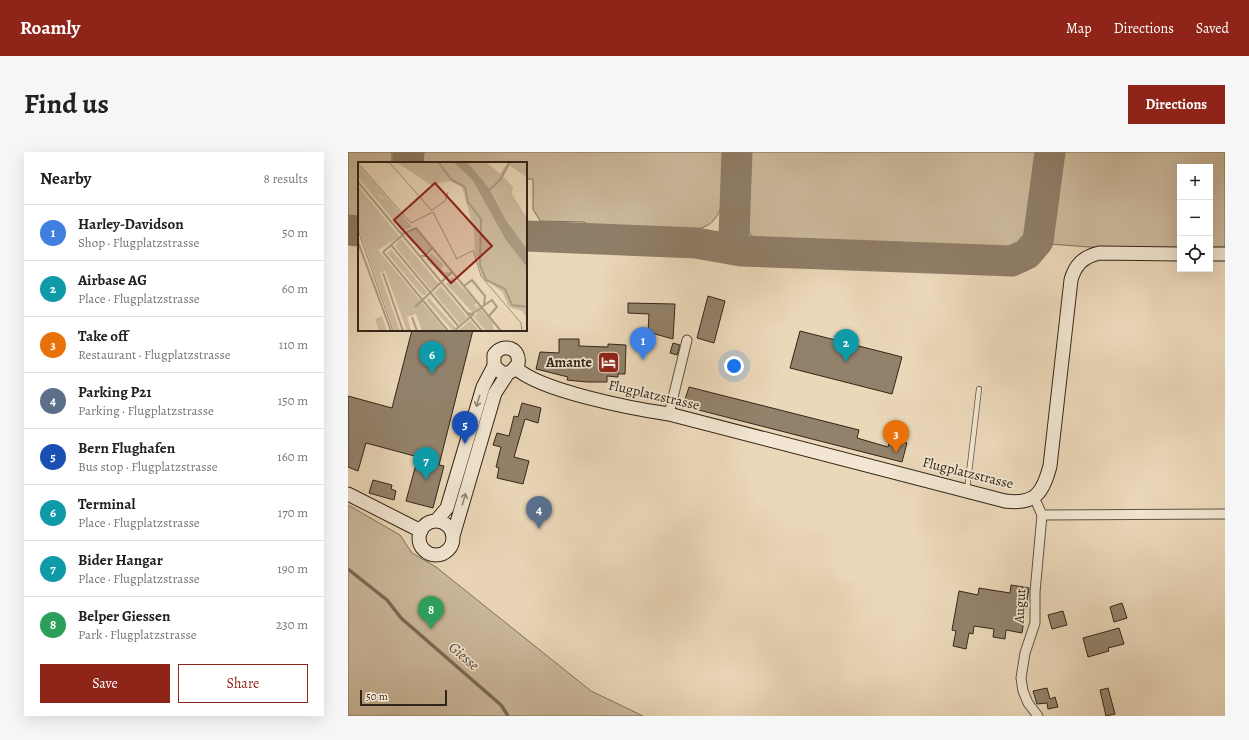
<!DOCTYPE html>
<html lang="en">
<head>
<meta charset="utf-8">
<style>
	body { margin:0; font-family:Alegreya,serif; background:#f6f6f6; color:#202124 }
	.controls { position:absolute; right:12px; top:12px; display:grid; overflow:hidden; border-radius:0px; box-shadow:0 4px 16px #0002 }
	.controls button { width:36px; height:36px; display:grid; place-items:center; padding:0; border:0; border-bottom:1px solid #e0e0e0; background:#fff; color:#202124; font:20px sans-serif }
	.scale { position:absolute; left:12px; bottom:10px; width:87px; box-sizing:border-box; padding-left:4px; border:2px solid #332517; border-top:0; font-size:11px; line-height:14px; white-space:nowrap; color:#332517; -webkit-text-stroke:3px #f2e6d2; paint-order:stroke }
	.you { position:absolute; left:386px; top:214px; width:14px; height:14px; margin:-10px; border:3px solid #fff; border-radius:50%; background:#1a73e8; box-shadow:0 0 0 6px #1a73e833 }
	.badge { display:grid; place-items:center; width:26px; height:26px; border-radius:50%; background:#8f2418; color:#fff; font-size:13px; font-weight:700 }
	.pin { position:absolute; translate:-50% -33px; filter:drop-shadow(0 1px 2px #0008) }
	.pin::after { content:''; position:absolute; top:21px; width:14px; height:12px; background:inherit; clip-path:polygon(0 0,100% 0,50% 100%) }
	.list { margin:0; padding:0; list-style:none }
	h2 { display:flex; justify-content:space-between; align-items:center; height:52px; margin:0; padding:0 16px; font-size:17px }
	h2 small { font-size:13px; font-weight:400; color:#757577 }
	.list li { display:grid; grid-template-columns:26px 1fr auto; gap:12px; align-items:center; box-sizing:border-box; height:56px; padding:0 16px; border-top:1px solid #e0e0e0 }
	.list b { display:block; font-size:15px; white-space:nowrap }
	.list p { margin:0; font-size:13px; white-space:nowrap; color:#757577 }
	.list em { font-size:13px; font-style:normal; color:#757577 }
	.actions { display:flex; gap:8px; padding:12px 16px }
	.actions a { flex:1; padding:9px 0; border:1px solid #8f2418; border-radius:0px; text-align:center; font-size:14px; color:#8f2418 }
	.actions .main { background:#8f2418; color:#fff }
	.icon { flex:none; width:22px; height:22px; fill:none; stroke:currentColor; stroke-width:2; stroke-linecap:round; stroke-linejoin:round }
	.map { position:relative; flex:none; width:877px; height:564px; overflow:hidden; border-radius:0px }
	header { display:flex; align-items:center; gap:24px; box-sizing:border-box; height:56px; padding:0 20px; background:#8f2418; color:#fff }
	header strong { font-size:19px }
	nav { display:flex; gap:22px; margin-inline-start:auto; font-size:14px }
	.intro { display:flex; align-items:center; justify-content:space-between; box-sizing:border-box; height:96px; padding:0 24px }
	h1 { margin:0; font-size:28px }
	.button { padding:10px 18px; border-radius:0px; background:#8f2418; color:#fff; font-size:14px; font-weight:700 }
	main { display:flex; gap:24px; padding:0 24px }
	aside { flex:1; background:#fff; border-radius:0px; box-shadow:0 4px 16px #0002 }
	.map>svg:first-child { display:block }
	.green { fill:#ccba9d; stroke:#80705a }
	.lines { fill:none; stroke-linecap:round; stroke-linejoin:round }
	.stream { stroke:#7c6c57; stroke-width:3.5 }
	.taxiway { stroke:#8f7e68; stroke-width:31 }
	.building { fill:#93826b; stroke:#332517 }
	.lane-casing { stroke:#615240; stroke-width:6 }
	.street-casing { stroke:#615240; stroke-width:11 }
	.secondary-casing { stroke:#332517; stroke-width:15 }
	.lane { stroke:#f2e6d2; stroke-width:4.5 }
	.street { stroke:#f2e6d2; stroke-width:9 }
	.secondary { stroke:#f2e6d2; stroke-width:13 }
	.oneway { stroke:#928674 }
	.labels { text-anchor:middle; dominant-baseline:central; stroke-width:3.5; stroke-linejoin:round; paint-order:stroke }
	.poi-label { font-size:14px; font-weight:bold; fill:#332517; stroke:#f2e6d2; text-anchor:end }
	.street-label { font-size:14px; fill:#332517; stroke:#f2e6d2 }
	.water-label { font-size:15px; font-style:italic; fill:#574837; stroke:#f2e6d2 }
	.inset-river { fill:none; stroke:#ac9b82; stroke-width:2 }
	.inset-road { fill:none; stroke:#a19078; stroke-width:1 }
	.view { fill:#8f2418; fill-opacity:0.15; stroke:#8f2418; stroke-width:2 }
	.inset-edge { fill:none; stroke:#332517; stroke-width:2 }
</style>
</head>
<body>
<header>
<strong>Roamly</strong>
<nav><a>Map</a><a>Directions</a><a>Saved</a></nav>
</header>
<div class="intro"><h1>Find us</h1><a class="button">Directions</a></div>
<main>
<aside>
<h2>Nearby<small>8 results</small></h2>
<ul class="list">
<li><span class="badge" style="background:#3f7fe0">1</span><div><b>Harley-Davidson</b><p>Shop · Flugplatzstrasse</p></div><em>50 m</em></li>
<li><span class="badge" style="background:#0f9aa8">2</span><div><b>Airbase AG</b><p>Place · Flugplatzstrasse</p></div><em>60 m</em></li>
<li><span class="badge" style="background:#e8710a">3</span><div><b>Take off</b><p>Restaurant · Flugplatzstrasse</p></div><em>110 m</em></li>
<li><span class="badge" style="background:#5c6f8a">4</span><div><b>Parking P21</b><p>Parking · Flugplatzstrasse</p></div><em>150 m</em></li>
<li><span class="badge" style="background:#1a4fb4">5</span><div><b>Bern Flughafen</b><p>Bus stop · Flugplatzstrasse</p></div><em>160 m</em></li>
<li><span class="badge" style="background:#0f9aa8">6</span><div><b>Terminal</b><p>Place · Flugplatzstrasse</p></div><em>170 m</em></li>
<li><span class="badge" style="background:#0f9aa8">7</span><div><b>Bider Hangar</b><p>Place · Flugplatzstrasse</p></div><em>190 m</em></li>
<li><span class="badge" style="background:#2e9e5b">8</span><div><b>Belper Giessen</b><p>Park · Flugplatzstrasse</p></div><em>230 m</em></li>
</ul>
<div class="actions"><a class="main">Save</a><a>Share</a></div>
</aside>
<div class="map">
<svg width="877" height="564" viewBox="0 0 877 564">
	<rect width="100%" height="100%" fill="#ebd8b9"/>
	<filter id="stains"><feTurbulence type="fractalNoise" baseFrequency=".005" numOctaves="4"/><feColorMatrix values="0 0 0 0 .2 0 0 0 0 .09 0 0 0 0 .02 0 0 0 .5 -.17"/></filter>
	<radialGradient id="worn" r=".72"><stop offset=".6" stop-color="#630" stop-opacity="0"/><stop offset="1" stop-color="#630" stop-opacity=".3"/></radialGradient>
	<path class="green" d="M0 0H44V11H11V64H0Z
		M76 0H375L373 55C369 68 360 76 347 77L241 73 236 70 192 69 185 57V27H178V11H75Z
		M402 0H690L692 10 683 79 676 93 663 101H594L416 93C408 90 401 82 399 74Z
		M714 0H877V98H862V15H832V97L741 95 702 92Z
		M0 353 52 383 64 401 88 415 243 539 295 564H0Z"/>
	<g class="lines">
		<path class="stream" d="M0 417 39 448 53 466 153 553 160 564"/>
		<path class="taxiway" d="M389 0 386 84C388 93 392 98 401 99
			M60 11V0
			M0 78 11 79
			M178 84 348 91 393 99 664 109 679 102 690 89 702 0"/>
	</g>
	<path class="building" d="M360 144 377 149 366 191 349 186Z
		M280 151 327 152 325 187 300 180 301 162 280 161Z
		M64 178H125L91 313 96 314 85 356 58 349 70 305 18 291 10 319 0 315V244L44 256Z
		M452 179 554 205 544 242 442 216Z
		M211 187H231V194L260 195V192L278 193 277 222H270V225L259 224V230H239L219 228 220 225 188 217 192 200 211 201Z
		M325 191 332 193 329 203 322 201Z
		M341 235 511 278 509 286 540 295 542 287 559 291 554 310 335 254Z
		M174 251 193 256 190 271 177 267 166 305 181 309 175 332 149 326 151 316 148 315 153 295 145 293 149 281 161 284 166 264 170 265Z
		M25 328 44 333 43 337 48 339 46 348 21 341Z
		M663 433 681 436 674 481 658 478 657 487 645 485 646 477 626 474 625 482 621 481 618 497 605 494 608 479 604 478 611 439 630 443 631 436 662 441Z
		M774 451 779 466 766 470 762 455Z
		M715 459 719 473 704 477 700 463Z
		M771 476 776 492 760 496 761 499 740 505 735 486Z
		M699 536 702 547 707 545 710 555 700 557 699 551 689 552 685 539Z
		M760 536 767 562 758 564 752 538Z"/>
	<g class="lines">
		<defs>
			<path id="lane" d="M619 338 631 237"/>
			<path id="street" d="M321 262 339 188
				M686 345 694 363 877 362
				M690 564 680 551 675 539 673 526 677 501 687 471V440L694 363"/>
			<path id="secondary" d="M862 102H877
				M168 216C192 239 286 257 321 262L657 349C687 353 695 341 702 314L723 128C727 113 735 105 751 101L832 102
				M0 342 73 379
				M71 386a17 17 0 1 1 34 0a17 17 0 1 1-34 0Z
				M88 369 99 356 135 235 146 214
				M105 384 147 241 160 221 164 219 170 212C173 196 155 190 146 203V214L154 221H160"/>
		</defs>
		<use href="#lane" class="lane-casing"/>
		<use href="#street" class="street-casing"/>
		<use href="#secondary" class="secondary-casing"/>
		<use href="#lane" class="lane"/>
		<use href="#street" class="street"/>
		<use href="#secondary" class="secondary"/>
	</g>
	<defs><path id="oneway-shaft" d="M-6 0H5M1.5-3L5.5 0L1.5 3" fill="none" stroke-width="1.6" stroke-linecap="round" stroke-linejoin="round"/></defs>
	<g class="oneway">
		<use href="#oneway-shaft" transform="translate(130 249) rotate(107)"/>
		<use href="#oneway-shaft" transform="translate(116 347) rotate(-74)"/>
	</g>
	<defs>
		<symbol id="hotel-square" viewBox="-11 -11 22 22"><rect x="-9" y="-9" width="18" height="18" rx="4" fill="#8f2418" stroke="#f2e6d2"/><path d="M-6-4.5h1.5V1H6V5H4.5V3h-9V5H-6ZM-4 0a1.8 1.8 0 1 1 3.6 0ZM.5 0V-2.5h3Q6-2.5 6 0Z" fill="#fff"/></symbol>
	</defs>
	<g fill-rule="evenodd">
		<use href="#hotel-square" x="248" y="198" width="25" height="25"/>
	</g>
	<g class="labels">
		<g class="poi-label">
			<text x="244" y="210">Amante</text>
		</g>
		<g class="street-label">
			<text transform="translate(306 243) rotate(13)">Flugplatzstrasse</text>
			<text transform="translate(620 321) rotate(14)">Flugplatzstrasse</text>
			<text transform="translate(672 454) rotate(-87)">Augut</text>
		</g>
		<g class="water-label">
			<text transform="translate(116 504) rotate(41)">Giesse</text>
		</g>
	</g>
	<g transform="translate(10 10)">
		<rect width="169" height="169" fill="#ebd8b9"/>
		<path d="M38 0H128L142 12 150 0H169V15L151 3 144 13 155 25 154 32 169 56V156L164 149 151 145 145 131 124 114 117 92 116 69 104 25 92 19 73 23ZM0 2 28 34 25 36 18 30 24 37 28 34 54 65 44 69 0 15ZM0 24 42 75 20 88 88 169H64L58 152 49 155 53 169H49L27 109 22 111 42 169H36L0 65ZM55 67H58L73 85 67 93 48 74ZM43 76 81 122 75 127H72L37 84ZM33 87 69 130 68 133H64L29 91ZM73 91 86 103 83 106 86 110H92L87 117 68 97ZM94 115 119 141 116 143 118 145 122 144 115 151 88 122ZM83 124 110 156 102 162 76 131ZM70 135 98 166 95 169 69 139ZM122 147 134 159 136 169H128L116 155ZM24 154 29 169H21L17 157ZM112 158 121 169H98L105 165Z" fill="#ccba9d"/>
		<path d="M95 0H109L130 25 149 60 169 87V105L148 78 114 17Z" fill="#ac9b82"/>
		<path class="inset-river" d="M80 0 94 18 107 25 110 40 123 57 122 103 128 118 147 127 154 143 169 145M0 20 124 169M131 28 142 18 152 0M41 69 45 72 58 66 143 169M0 80 33 169M33 83 101 165M25 90 46 72M25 90 90 169M62 94H67L74 86M25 111 45 169M106 124 114 118 127 134 126 143M57 145 94 110M122 146 134 138 139 145 131 154M109 151 114 152 123 146M54 155 59 169M96 169 116 152"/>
		<path class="inset-road" d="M31 0 74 49M0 1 53 61 75 50 98 95M74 48 87 39 90 30M0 68 35 169M116 91 115 88 123 114 163 161 164 169M98 95V97L114 89"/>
		<path class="view" d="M77 21 134 84 93 121 36 58Z"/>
		<rect width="169" height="169" class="inset-edge"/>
	</g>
	<rect width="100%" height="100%" filter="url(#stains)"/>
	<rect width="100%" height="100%" fill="url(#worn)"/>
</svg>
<div class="controls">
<button>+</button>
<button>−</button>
<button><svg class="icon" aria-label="locate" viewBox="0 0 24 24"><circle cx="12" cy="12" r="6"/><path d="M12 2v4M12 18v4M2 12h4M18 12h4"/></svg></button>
</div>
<div class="scale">50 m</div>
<div class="you"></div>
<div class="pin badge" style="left:295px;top:208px;background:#3f7fe0">1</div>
<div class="pin badge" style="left:498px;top:210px;background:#0f9aa8">2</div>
<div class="pin badge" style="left:548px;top:301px;background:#e8710a">3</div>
<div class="pin badge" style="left:191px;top:377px;background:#5c6f8a">4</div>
<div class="pin badge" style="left:117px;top:292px;background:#1a4fb4">5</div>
<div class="pin badge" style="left:84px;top:222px;background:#0f9aa8">6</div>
<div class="pin badge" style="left:78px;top:328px;background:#0f9aa8">7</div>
<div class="pin badge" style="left:83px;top:477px;background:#2e9e5b">8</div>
</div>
</main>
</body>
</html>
